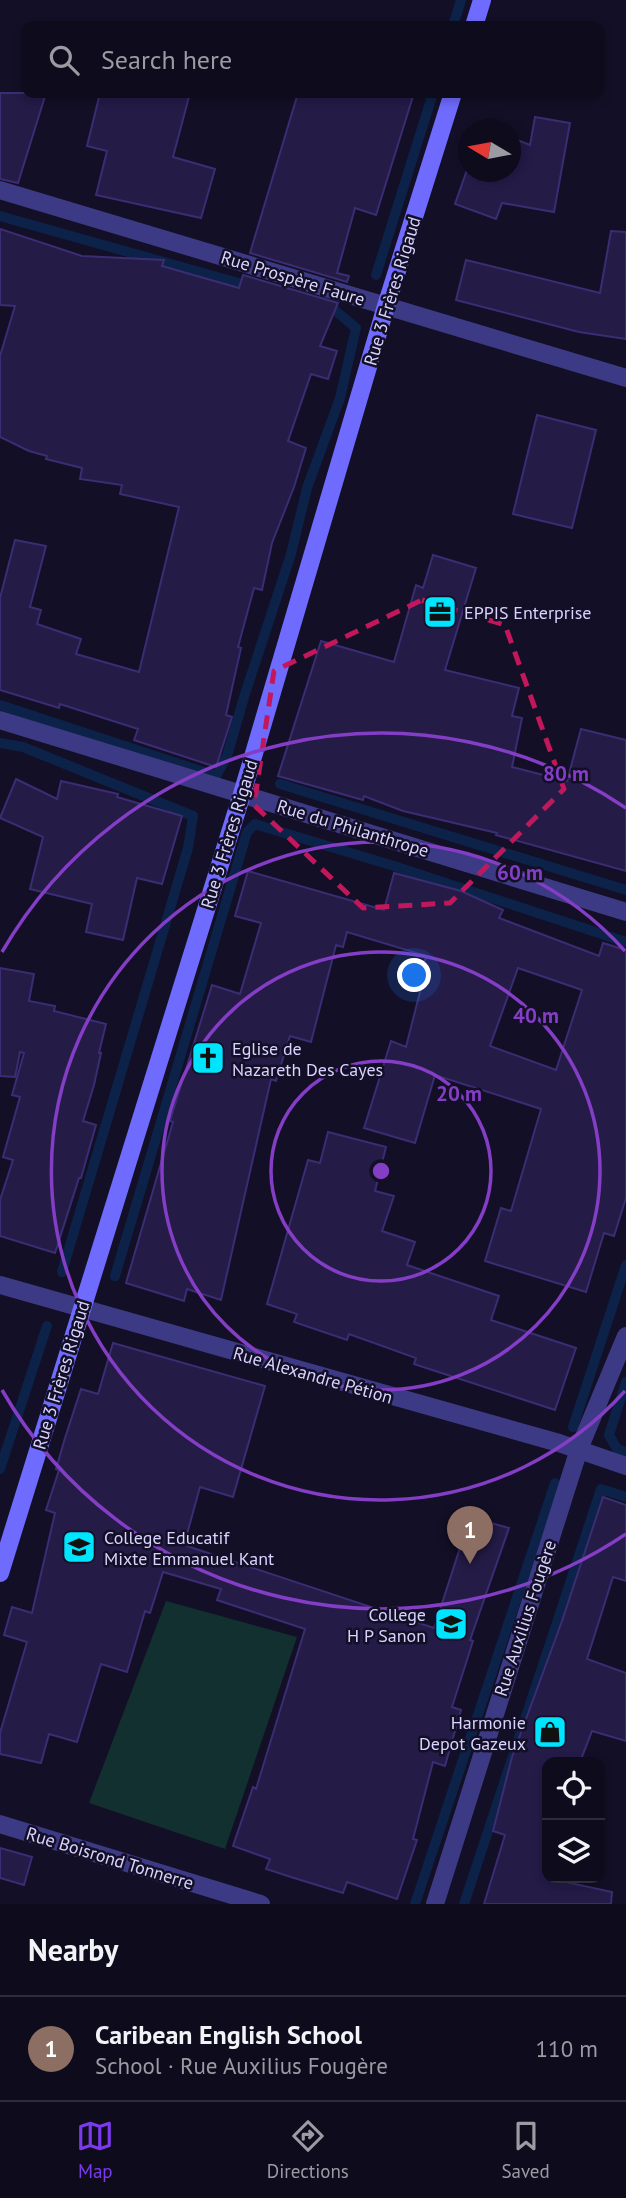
<!DOCTYPE html>
<html lang="en">
<head>
<meta charset="utf-8">
<style>
	body { margin:0; font-family:"PT Sans",sans-serif; background:#171425; color:#f1f3f6 }
	.controls { position:absolute; right:21px; bottom:21px; display:grid; overflow:hidden; border-radius:14px; box-shadow:0 4px 10px #0003 }
	.controls button { width:63px; height:63px; display:grid; place-items:center; padding:0; border:0; border-bottom:2px solid #2e2b3b; background:#0e0b1c; color:#f1f3f6; font:35px sans-serif }
	.compass { position:absolute; left:458px; top:119px; width:63px; height:63px; border-radius:50%; background:#0e0b1c; box-shadow:0 4px 10px #0003; rotate:280deg }
	.you { position:absolute; left:415px; top:976px; width:24px; height:24px; margin:-18px; border:5px solid #fff; border-radius:50%; background:#1a73e8; box-shadow:0 0 0 10px #1a73e833 }
	.badge { display:grid; place-items:center; width:46px; height:46px; border-radius:50%; background:#7c3aed; color:#fff; font-size:23px; font-weight:700 }
	.pin { position:absolute; translate:-50% -58px; filter:drop-shadow(0 2px 4px #0008) }
	.pin::after { content:''; position:absolute; top:37px; width:24px; height:21px; background:inherit; clip-path:polygon(0 0,100% 0,50% 100%) }
	.list { margin:0; padding:0; list-style:none }
	h2 { display:flex; justify-content:space-between; align-items:center; height:91px; margin:0; padding:0 28px; font-size:30px }
	h2 small { font-size:23px; font-weight:400; color:#9b9ba3 }
	.list li { display:grid; grid-template-columns:46px 1fr auto; gap:21px; align-items:center; box-sizing:border-box; height:105px; padding:0 28px; border-top:2px solid #2e2b3b }
	.list b { display:block; font-size:26px; white-space:nowrap }
	.list p { margin:0; font-size:23px; white-space:nowrap; color:#9b9ba3 }
	.list em { font-size:23px; font-style:normal; color:#9b9ba3 }
	.icon { flex:none; width:38px; height:38px; fill:none; stroke:currentColor; stroke-width:2; stroke-linecap:round; stroke-linejoin:round }
	.map { position:relative; flex:none; width:626px; height:1904px; overflow:hidden }
	.search { position:absolute; background:#0e0b1c; box-shadow:0 4px 10px #0003; left:21px; right:21px; top:21px; height:77px; display:flex; align-items:center; gap:18px; box-sizing:border-box; padding:0 24px; border-radius:14px; color:#9b9ba3; font-size:26px }
	.sheet { height:196px; background:#0e0b1c }
	nav { display:flex; justify-content:space-around; align-items:center; box-sizing:border-box; height:98px; border-top:2px solid #2e2b3b; background:#0e0b1c; font-size:19px; color:#9b9ba3 }
	nav a { display:grid; justify-items:center; gap:4px }
	nav .on { color:#7c3aed }
	.map>svg:first-child { display:block }
	.green { fill:#12302f }
	.lines { fill:none; stroke-linecap:round; stroke-linejoin:round }
	.stream { stroke:#0c2248; stroke-width:10 }
	.building { fill:#241b47; stroke:#3b2d73; stroke-width:2; fill-rule:evenodd }
	.street { stroke:#3d3a85; stroke-width:18 }
	.secondary { stroke:#6f6bff; stroke-width:18 }
	.marked { fill:none; stroke:#c2185b; stroke-width:5; stroke-dasharray:14 9; stroke-linejoin:round }
	.ring { fill:none; stroke:#843dc5; stroke-width:3.5 }
	.labels { text-anchor:middle; dominant-baseline:central; stroke-width:5; stroke-linejoin:round; paint-order:stroke }
	.street-label { font-size:18px; fill:#d9d4ff; stroke:#130f26 }
	.poi-label { font-size:18px; fill:#d9d4ff; stroke:#130f26; text-anchor:start }
	.centre { fill:#843dc5; stroke:#130f26; stroke-width:3.5 }
	.ring-label { font-size:21px; text-anchor:middle; font-weight:bold; fill:#843dc5; stroke:#130f26; stroke-width:5; stroke-linejoin:round; paint-order:stroke }
</style>
</head>
<body>
<div class="map">
<svg width="626" height="1904" viewBox="0 0 626 1904">
	<rect width="100%" height="100%" fill="#130f26"/>
	<path class="green" d="M166 1601 297 1637 225 1849 89 1803Z"/>
	<g class="lines">
		<path class="stream" d="M453 26 461 0
			M0 216 253 287
			M376 275 433 93
			M0 705 216 776 227 756 244 697 291 554 307 488 340 398 356 328 324 301
			M0 743 23 747 193 816 188 848 62 1272
			M280 784 626 890
			M115 1276 247 832 255 824 394 866 626 942
			M626 1382 609 1435 617 1449 626 1452
			M573 1427 626 1265
			M0 1469 47 1326
			M415 1904 555 1483
			M464 1904 601 1489 626 1497"/>
	</g>
	<path class="building" d="M0 93H46L18 183 0 179Z
		M100 93H190L173 157 215 169 201 218 96 195 107 151 87 146Z
		M298 93H414L376 215 355 208 337 273 349 276 347 282 250 253Z
		M535 117 570 123 554 212 502 203 496 219 455 204 468 167V172H510V137L530 145Z
		M0 229 82 256 164 260 162 266 239 288 243 275 338 303 320 346 337 351 328 379 311 374 288 441 306 448 294 487 272 543 262 590 254 588 238 647 241 648 226 715 232 717 216 767 134 740 138 729 60 704 59 708 0 690V598L15 540 46 546 30 607 41 610 37 624 81 639 76 654 139 672 179 507 120 494 122 485 80 479 82 468 46 459 47 456 29 451 0 437V356L15 306 0 305Z
		M611 231 626 232V339L579 332 456 300 466 260 600 293Z
		M537 415 596 430 572 528 513 514Z
		M433 555 476 568 445 670 519 688 512 716 522 718 512 767 567 781 581 729 626 740V871L496 835 497 833 403 811 364 796 363 800 278 776 321 641 394 662 416 585 423 588Z
		M16 779 57 799 61 781 118 794 117 797 182 816 162 884 137 878 123 940 86 932 92 904 30 889 43 837 0 818Z
		M248 871 384 910 394 873 461 891 503 910 499 918 599 956 603 943 626 950V1198L614 1236 604 1233 586 1292 485 1261 501 1208 511 1211 541 1109 435 1075 415 1143 364 1128 391 1041 406 1047 426 968 422 966 427 956 347 932 343 947 336 945 311 1042 290 1036 276 1081 271 1079 221 1300 187 1289 184 1301 126 1283 173 1122 170 1121 212 985 240 994 261 923 235 916ZM518 968 582 990 556 1070 490 1046Z
		M0 968 34 974 29 1001 55 1006 54 1011 106 1024 99 1053H101L94 1085 83 1121 96 1125 81 1178H79L55 1253 0 1236V1200L13 1160 3 1157 20 1097 12 1095 24 1053 20 1052 15 1077 0 1076Z
		M328 1132 386 1147 375 1191 394 1196 382 1231 415 1242 407 1265 499 1296 491 1320 576 1348 555 1410 414 1364 416 1358 349 1334 347 1340 294 1322 297 1314 267 1304 308 1160 320 1163Z
		M113 1343 265 1386 233 1497 200 1487 184 1545 434 1628 470 1517 509 1528 470 1640 473 1641 452 1707 461 1710 445 1766 433 1762 413 1839 417 1840 397 1899 347 1882 343 1893 294 1878 266 1869 270 1859 233 1846 253 1787 256 1789 305 1629 217 1600 221 1589 163 1572 150 1613 145 1611 127 1672 101 1664 77 1742 49 1734 41 1763 0 1754V1733L27 1642 4 1635 12 1607 32 1613 55 1513 46 1510 59 1470 56 1469 65 1438 81 1389 98 1394Z
		M603 1497 626 1505V1581L613 1577 587 1659 626 1673V1741L592 1731 580 1762H547V1878L612 1892 611 1904H484L505 1835 493 1831 512 1757 562 1621Z
		M0 1848 32 1857 24 1885 0 1878Z"/>
	<g class="lines">
		<path class="street" d="M0 190 626 378
			M0 720 626 912
			M0 1285 559 1443 626 1466
			M0 1824 261 1904
			M435 1904 579 1449 626 1336"/>
		<path class="secondary" d="M474 26 482 0
			M0 1573 242 794 386 306 453 93"/>
	</g>
	<path class="marked" d="M422 600 505 625 564 789 450 903 363 908 254 805 274 671Z"/>
	<g class="ring">
		<circle cx="381" cy="1171" r="110"/>
		<circle cx="381" cy="1171" r="219"/>
		<path d="M625 1391A329 329 0 1 1 625 951"/>
		<path d="M626 1534A438 438 0 0 1 2 1390M2 952A438 438 0 0 1 626 808"/>
	</g>
	<defs>
		<symbol id="office-square" viewBox="-11 -11 22 22"><rect x="-9" y="-9" width="18" height="18" rx="4" fill="#00e5ff" stroke="#130f26"/><path d="M-6-3h4V-5.5h4V-3h4V5H-6ZM-1-4.5V-3h2v-1.5ZM-6 0V1H6V0Z" fill="#111"/></symbol>
		<symbol id="church-square" viewBox="-11 -11 22 22"><rect x="-9" y="-9" width="18" height="18" rx="4" fill="#00e5ff" stroke="#130f26"/><path d="M-1.2-6h2.4v3.5h3.3v2.4h-3.3V6h-2.4V-.1h-3.3v-2.4h3.3Z" fill="#111"/></symbol>
		<symbol id="school-square" viewBox="-11 -11 22 22"><rect x="-9" y="-9" width="18" height="18" rx="4" fill="#00e5ff" stroke="#130f26"/><path d="M0-5L7-2L0 1L-7-2ZM-4 1L0 2.5L4 1V4Q0 6-4 4Z" fill="#111"/></symbol>
		<symbol id="shop-square" viewBox="-11 -11 22 22"><rect x="-9" y="-9" width="18" height="18" rx="4" fill="#00e5ff" stroke="#130f26"/><path d="M-5-2.5h2.3a2.7 3.5 0 0 1 5.4 0H5L5.5 6h-11ZM-1.5-2.5h3a1.5 2.3 0 0 0-3 0Z" fill="#111"/></symbol>
	</defs>
	<g fill-rule="evenodd">
		<use href="#office-square" x="421" y="593" width="38" height="38"/>
		<use href="#church-square" x="189" y="1039" width="38" height="38"/>
		<use href="#school-square" x="60" y="1528" width="38" height="38"/>
		<use href="#school-square" x="432" y="1605" width="38" height="38"/>
		<use href="#shop-square" x="531" y="1713" width="38" height="38"/>
	</g>
	<g class="labels">
		<g class="street-label">
			<text transform="translate(293 278) rotate(17)">Rue Prospère Faure</text>
			<text transform="translate(392 291) rotate(-73)">Rue 3 Frères Rigaud</text>
			<text transform="translate(353 828) rotate(17)">Rue du Philanthrope</text>
			<text transform="translate(229 834) rotate(-73)">Rue 3 Frères Rigaud</text>
			<text transform="translate(61 1375) rotate(-73)">Rue 3 Frères Rigaud</text>
			<text transform="translate(313 1375) rotate(16)">Rue Alexandre Pétion</text>
			<text transform="translate(525 1618) rotate(-72)">Rue Auxilius Fougère</text>
			<text transform="translate(110 1858) rotate(17)">Rue Boisrond Tonnerre</text>
		</g>
		<g class="poi-label">
			<text x="464" y="612">EPPIS Enterprise</text>
			<text x="232" y="1048">Eglise de<tspan x="232" dy="21">Nazareth Des Cayes</tspan></text>
			<text x="104" y="1537">College Educatif<tspan x="104" dy="21">Mixte Emmanuel Kant</tspan></text>
			<text x="426" y="1614" text-anchor="end">College<tspan x="426" dy="21">H P Sanon</tspan></text>
			<text x="526" y="1722" text-anchor="end">Harmonie<tspan x="526" dy="21">Depot Gazeux</tspan></text>
		</g>
	</g>
	<circle cx="381" cy="1171" r="10" class="centre"/>
	<g class="ring-label">
		<text x="566" y="781">80 m</text>
		<text x="520" y="880">60 m</text>
		<text x="536" y="1023">40 m</text>
		<text x="459" y="1101">20 m</text>
	</g>
</svg>
<div class="controls">
<button><svg class="icon" aria-label="locate" viewBox="0 0 24 24"><circle cx="12" cy="12" r="6"/><path d="M12 2v4M12 18v4M2 12h4M18 12h4"/></svg></button>
<button><svg class="icon" aria-label="layers" viewBox="0 0 24 24"><path d="M12 4l9 5-9 5-9-5zM3 14l9 5 9-5"/></svg></button>
</div>
<svg class="compass" viewBox="-18 -18 36 36"><path d="M0-13l5 13h-10z" fill="#e53935"/><path d="M0 13l5-13h-10z" fill="#9b9ba3"/></svg>
<div class="you"></div>
<div class="pin badge" style="left:470px;top:1564px;background:#8d6e63">1</div>
<div class="search"><svg class="icon" aria-label="search" viewBox="0 0 24 24"><circle cx="10" cy="10" r="6"/><path d="M15 15l6 6"/></svg>Search here</div>
</div>
<section class="sheet">
<h2>Nearby<small></small></h2>
<ul class="list">
<li><span class="badge" style="background:#8d6e63">1</span><div><b>Caribean English School</b><p>School · Rue Auxilius Fougère</p></div><em>110 m</em></li>
</ul>
</section>
<nav>
<a class="on"><svg class="icon" aria-label="map" viewBox="0 0 24 24"><path d="M3 6l6-2 6 2 6-2v14l-6 2-6-2-6 2zM9 4v14M15 6v14"/></svg>Map</a>
<a><svg class="icon" aria-label="directions" viewBox="0 0 24 24"><path d="M12 3l9 9-9 9-9-9zM9 14v-3h6M13 9l2 2-2 2"/></svg>Directions</a>
<a><svg class="icon" aria-label="saved" viewBox="0 0 24 24"><path d="M7 4h10v16l-5-4-5 4z"/></svg>Saved</a>
</nav>
</body>
</html>
